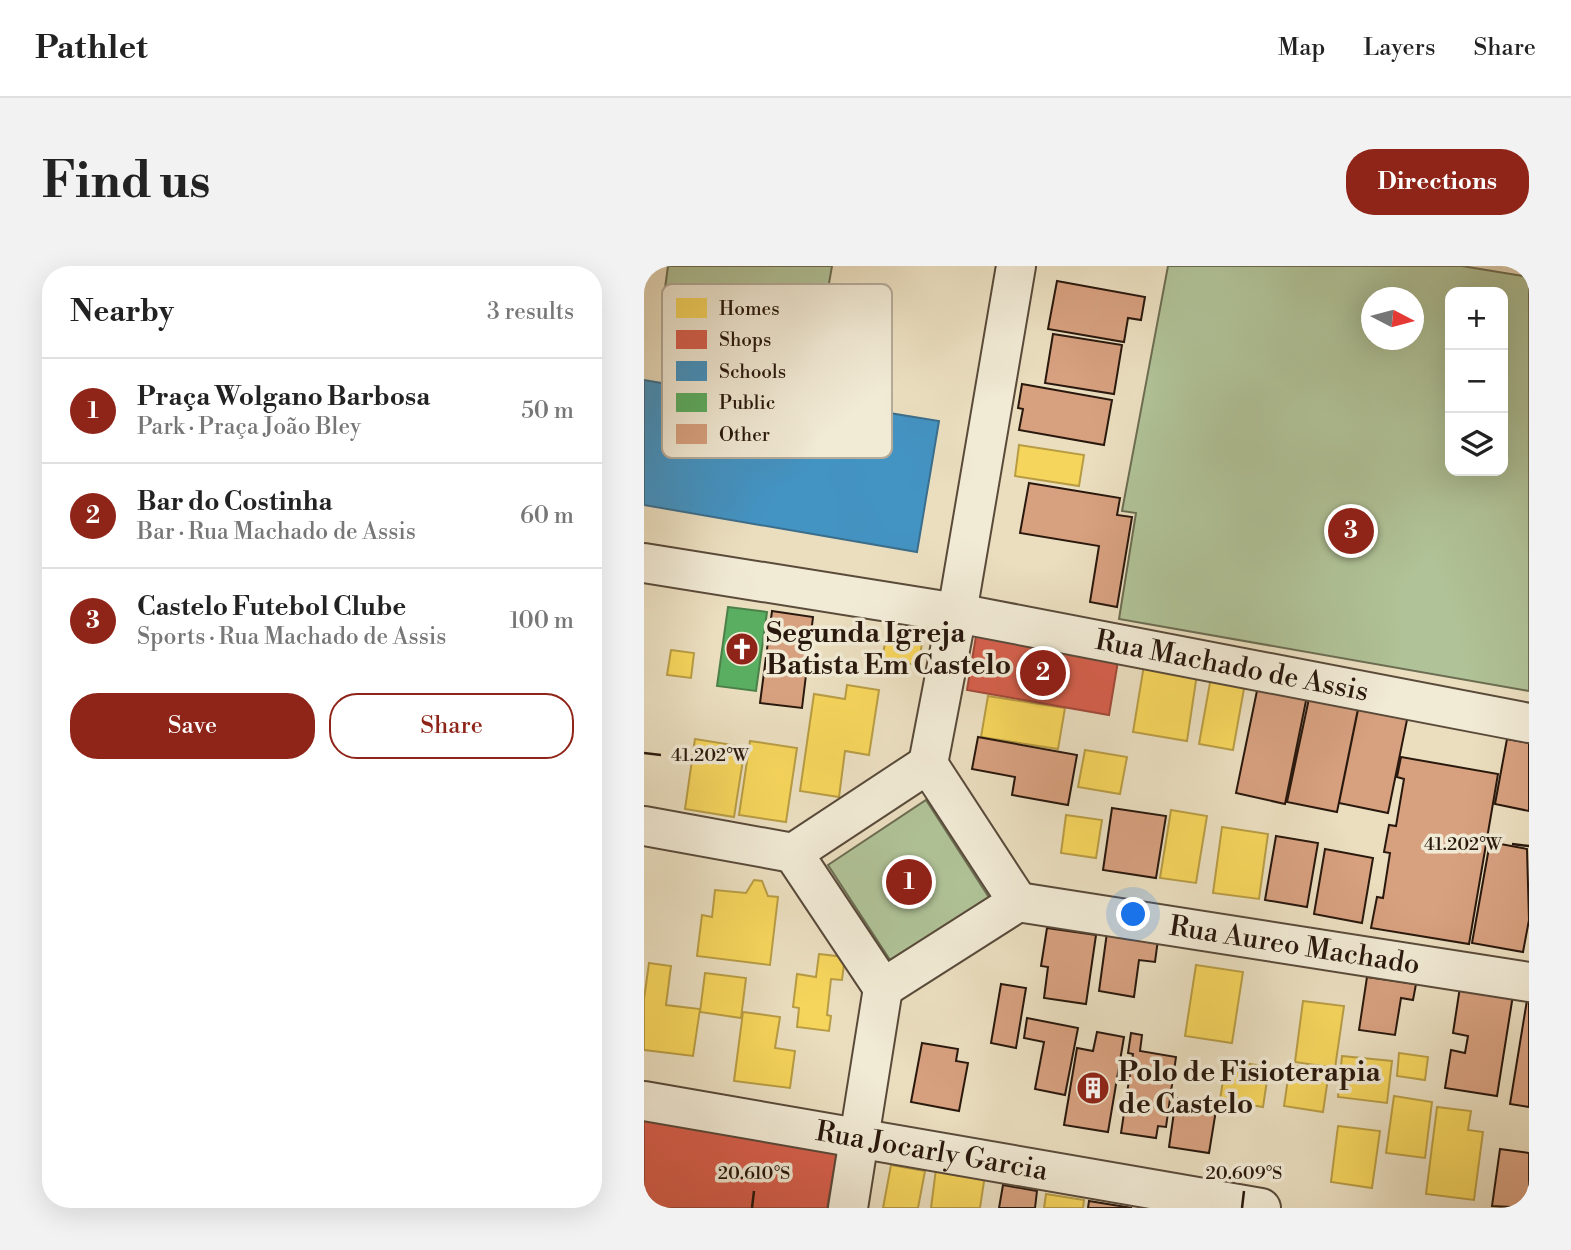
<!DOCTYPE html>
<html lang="en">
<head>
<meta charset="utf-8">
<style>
	body { margin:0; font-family:"Libre Bodoni",serif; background:#f2f2f2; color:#222 }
	.controls { position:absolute; right:21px; top:21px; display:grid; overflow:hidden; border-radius:14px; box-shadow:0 7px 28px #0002 }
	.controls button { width:63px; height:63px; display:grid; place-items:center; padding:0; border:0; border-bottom:2px solid #e0e0e0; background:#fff; color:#222; font:35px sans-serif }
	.compass { position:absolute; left:717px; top:21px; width:63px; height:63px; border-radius:50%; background:#fff; box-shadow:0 7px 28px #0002; rotate:96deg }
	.you { position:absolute; left:490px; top:649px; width:24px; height:24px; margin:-18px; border:5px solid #fff; border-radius:50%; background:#1a73e8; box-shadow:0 0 0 10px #1a73e833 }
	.badge { display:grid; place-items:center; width:46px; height:46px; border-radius:50%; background:#8f2418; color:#fff; font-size:23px; font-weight:700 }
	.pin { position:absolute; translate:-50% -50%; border:4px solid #fff; box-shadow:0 2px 7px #0006 }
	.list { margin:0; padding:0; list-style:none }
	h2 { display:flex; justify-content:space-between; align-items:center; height:91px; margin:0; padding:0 28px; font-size:30px }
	h2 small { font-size:23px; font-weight:400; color:#767676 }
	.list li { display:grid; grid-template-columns:46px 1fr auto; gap:21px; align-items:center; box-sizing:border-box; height:105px; padding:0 28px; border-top:2px solid #e0e0e0 }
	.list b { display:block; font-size:26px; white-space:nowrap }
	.list p { margin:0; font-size:23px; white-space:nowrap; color:#767676 }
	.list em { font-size:23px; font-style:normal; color:#767676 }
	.actions { display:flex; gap:14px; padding:21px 28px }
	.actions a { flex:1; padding:16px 0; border:2px solid #8f2418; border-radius:28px; text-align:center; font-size:24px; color:#8f2418 }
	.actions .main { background:#8f2418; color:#fff }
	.icon { flex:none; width:38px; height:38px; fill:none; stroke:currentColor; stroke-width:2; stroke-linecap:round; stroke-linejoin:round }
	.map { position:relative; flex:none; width:885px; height:942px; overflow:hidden; border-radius:28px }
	header { display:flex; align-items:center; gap:42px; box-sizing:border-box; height:98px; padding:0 35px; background:#fff; border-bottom:2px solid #e0e0e0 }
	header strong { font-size:33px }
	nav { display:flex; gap:38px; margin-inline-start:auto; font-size:24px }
	.intro { display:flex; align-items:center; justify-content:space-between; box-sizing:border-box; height:168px; padding:0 42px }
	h1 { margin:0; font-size:49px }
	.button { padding:18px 32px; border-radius:28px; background:#8f2418; color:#fff; font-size:24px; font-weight:700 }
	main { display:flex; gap:42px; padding:0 42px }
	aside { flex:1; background:#fff; border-radius:28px; box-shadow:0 7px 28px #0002 }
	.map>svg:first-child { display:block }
	.green { fill:#b0c297; stroke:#6c6d52; stroke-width:2; fill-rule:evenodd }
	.homes { fill:#f6d55c; stroke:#b89c44; stroke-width:2 }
	.shops { fill:#d6604d; stroke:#a24a3a; stroke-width:2 }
	.schools { fill:#4393c3; stroke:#3b6e8c; stroke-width:2 }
	.public { fill:#5aae61; stroke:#4b8148; stroke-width:2 }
	.building { fill:#d7a07f; stroke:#29180d; stroke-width:2 }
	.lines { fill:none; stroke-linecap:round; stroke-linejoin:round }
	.minor-casing { stroke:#594a3a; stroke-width:42 }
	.minor { stroke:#f1ead5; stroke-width:38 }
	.ticks { fill:none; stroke:#29180d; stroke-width:2.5 }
	.labels { text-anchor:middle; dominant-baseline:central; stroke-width:7; stroke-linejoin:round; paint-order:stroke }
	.poi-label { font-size:28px; font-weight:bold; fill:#29180d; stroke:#f1ead5; text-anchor:start }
	.street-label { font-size:28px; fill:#29180d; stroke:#f1ead5 }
	.key { fill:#f1ead5; stroke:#b5ab99; stroke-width:2 }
	.key-label { font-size:19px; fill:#29180d }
	.ticks-label { font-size:18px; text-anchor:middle; fill:#29180d; stroke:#f1ead5; stroke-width:7; stroke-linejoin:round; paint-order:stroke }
</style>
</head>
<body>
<header>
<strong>Pathlet</strong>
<nav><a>Map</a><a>Layers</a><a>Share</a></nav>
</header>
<div class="intro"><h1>Find us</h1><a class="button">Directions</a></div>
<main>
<aside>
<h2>Nearby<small>3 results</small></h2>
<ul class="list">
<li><span class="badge">1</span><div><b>Praça Wolgano Barbosa</b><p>Park · Praça João Bley</p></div><em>50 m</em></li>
<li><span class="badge">2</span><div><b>Bar do Costinha</b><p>Bar · Rua Machado de Assis</p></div><em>60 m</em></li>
<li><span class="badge">3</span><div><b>Castelo Futebol Clube</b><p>Sports · Rua Machado de Assis</p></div><em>100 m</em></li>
</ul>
<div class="actions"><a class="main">Save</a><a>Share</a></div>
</aside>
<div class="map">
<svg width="885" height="942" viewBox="0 0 885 942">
	<rect width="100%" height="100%" fill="#eadebf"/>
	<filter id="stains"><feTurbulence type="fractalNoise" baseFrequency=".00286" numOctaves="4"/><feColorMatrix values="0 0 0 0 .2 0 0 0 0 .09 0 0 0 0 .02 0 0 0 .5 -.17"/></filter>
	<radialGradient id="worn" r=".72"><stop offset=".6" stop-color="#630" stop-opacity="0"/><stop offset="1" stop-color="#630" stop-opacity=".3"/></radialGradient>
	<path class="green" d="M24 0H188L180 46 21 22Z
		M524 0H818L885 11V425L475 353 492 247 478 245ZM806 26H859V205H806ZM727 32H769V74H727Z
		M282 534 346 633 248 697 184 599Z"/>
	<path class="homes" d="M375 179 440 189 435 220 371 210Z
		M242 371 278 376 275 399 238 394Z
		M27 384 50 387 47 412 23 409Z
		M500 399 553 408 543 475 489 466Z
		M567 411 601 417 589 484 555 478Z
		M203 419 235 424 225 489 201 485 195 531 156 525 170 428 201 433Z
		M344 430 421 442 414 483 337 471Z
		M51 473 101 481 90 551 41 543Z
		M106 475 153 482 142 556 95 549Z
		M441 484 483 491 476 528 434 521Z
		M527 544 563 550 552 617 516 612Z
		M422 549 458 554 452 592 417 587Z
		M578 561 624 568 615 633 569 627Z
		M110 614 118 615 124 630 134 631 126 699 53 690 58 649 68 651 71 624 102 627Z
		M175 688 201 691 198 714 187 713 183 749 187 750 185 765 153 761 155 742 149 741 153 708 172 711Z
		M5 697 27 700 22 739 56 743 49 790 0 784V733Z
		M552 699 599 706 588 777 541 770Z
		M61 707 102 712 97 752 56 746Z
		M659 735 700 740 691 802 651 796Z
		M99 746 136 751 131 782 151 785 146 822 90 815Z
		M755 787 784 791 781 814 753 810Z
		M698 790 748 795 743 837 694 831Z
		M582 794 625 801 619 841 576 834Z
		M646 799 685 805 679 846 640 840Z
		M750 830 788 836 781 892 742 887Z
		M793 841 827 845 824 864 839 866 830 934 782 928Z
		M694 860 736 865 728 922 687 916Z
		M293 895 342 902 336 942H287Z
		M247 899 281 905 274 942H239Z
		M402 928 440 934 439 942H400Z"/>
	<path class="shops" d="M333 364 475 389 465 449 323 424Z
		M0 845 194 880 183 942H0Z"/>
	<path class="schools" d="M0 114 243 156 245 147 295 155 273 286 0 239Z"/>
	<path class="public" d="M84 341 123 346 112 425 73 420Z"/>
	<path class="building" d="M413 15 501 31 497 54 484 52 480 76 404 63Z
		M409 68 478 79 470 128 401 117Z
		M378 118 468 134 460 179 375 164 379 143 374 142Z
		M385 217 476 232 473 249 488 251 473 341 446 336 455 280 376 267Z
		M128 345 169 351 158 442 116 437Z
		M615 415 664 425 641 538 592 527Z
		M667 423 716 433 693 546 643 536Z
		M716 434 765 444 744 547 695 537Z
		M334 471 433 489 424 539 368 529 371 511 328 503Z
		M863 473 885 477V545L851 538Z
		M757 491 854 508 825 678 727 662 733 631 739 632 746 587 740 586 745 559 752 560 760 513 753 511Z
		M468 542 522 550 512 612 459 604Z
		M632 570 674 577 663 641 621 634Z
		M846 576 883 583 885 654 879 686 828 677Z
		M681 583 729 592 718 657 670 648Z
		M464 659 515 666 511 696 495 694 490 731 455 725Z
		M403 662 452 669 442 738 400 732 404 701 397 700Z
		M723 711 772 718 769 734 757 732 751 769 715 764Z
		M357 718 382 722 372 782 347 777Z
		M816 721 869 729 853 830 801 822 807 784 821 787 824 770 809 767Z
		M883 734H885V841L866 838Z
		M383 752 434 762 421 829 391 823 400 776 380 772Z
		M453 766 480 771 464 866 420 859 433 782 449 785Z
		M487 767 498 769 496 785 532 791 522 861 514 860 512 872 477 867 489 788 484 787Z
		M278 777 314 783 312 795 324 797 315 845 267 836Z
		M532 832 573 838 565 887 525 881Z
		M856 883 885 887V942L848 940Z
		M359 919 393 925 391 942H355Z
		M445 935 488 942H444Z"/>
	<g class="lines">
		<defs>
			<g id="minor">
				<path id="s1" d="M0 297 313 347 885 457"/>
				<path d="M284 498 374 636 239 722 149 587Z"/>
				<path d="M284 498 313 347 372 0"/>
				<path d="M0 560 149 587"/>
				<path id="s2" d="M374 636 885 716"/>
				<path id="s3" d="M0 835 617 942"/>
				<path d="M204 942 239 722"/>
			</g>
		</defs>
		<use href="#minor" class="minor-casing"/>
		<use href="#minor" class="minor"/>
	</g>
	<path class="ticks" d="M0 487 17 489M868 578 885 580M108 942 110 925M598 942 600 925"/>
	<defs>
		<symbol id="church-disc" viewBox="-11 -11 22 22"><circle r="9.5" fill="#8f2418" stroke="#f1ead5"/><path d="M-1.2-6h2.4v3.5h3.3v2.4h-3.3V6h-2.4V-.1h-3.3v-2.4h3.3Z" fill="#fff"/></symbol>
		<symbol id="building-disc" viewBox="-11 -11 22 22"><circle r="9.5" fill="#8f2418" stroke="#f1ead5"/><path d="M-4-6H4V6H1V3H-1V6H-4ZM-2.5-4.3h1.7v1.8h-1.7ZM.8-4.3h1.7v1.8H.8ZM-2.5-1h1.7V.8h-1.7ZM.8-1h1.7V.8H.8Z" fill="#fff"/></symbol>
	</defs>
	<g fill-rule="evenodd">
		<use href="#church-disc" x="79" y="364" width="38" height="38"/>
		<use href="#building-disc" x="430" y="803" width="38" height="38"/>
	</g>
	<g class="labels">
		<g class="poi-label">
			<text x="122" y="367">Segunda Igreja<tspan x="122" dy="32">Batista Em Castelo</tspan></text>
			<text x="474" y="806">Polo de Fisioterapia<tspan x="474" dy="32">de Castelo</tspan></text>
		</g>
		<g class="street-label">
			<text stroke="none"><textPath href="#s1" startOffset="597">Rua Machado de Assis</textPath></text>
			<text stroke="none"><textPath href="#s2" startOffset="280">Rua Aureo Machado</textPath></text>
			<text stroke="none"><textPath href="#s3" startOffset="292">Rua Jocarly Garcia</textPath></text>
		</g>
	</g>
	<rect x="18" y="18" width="230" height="174" rx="10" class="key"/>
	<rect x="32" y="32" width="31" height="20" fill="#f6d55c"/>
	<rect x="32" y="64" width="31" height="19" fill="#d6604d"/>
	<rect x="32" y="95" width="31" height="20" fill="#4393c3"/>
	<rect x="32" y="127" width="31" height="19" fill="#5aae61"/>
	<rect x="32" y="158" width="31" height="20" fill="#d7a07f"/>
	<g class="key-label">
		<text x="75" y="49">Homes</text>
		<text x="75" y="80">Shops</text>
		<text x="75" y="112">Schools</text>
		<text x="75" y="143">Public</text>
		<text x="75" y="175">Other</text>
	</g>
	<g class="ticks-label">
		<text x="66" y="495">41.202°W</text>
		<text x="819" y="584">41.202°W</text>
		<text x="110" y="913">20.610°S</text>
		<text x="600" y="913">20.609°S</text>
	</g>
	<rect width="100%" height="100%" filter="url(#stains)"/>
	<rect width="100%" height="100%" fill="url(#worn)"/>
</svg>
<div class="controls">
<button>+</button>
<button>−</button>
<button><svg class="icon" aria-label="layers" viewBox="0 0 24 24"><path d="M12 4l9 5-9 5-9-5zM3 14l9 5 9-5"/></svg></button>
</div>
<svg class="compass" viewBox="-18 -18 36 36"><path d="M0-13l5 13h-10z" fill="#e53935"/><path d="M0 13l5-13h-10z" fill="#767676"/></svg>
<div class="you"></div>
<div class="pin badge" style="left:265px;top:616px">1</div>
<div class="pin badge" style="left:399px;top:407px">2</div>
<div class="pin badge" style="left:707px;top:265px">3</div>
</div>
</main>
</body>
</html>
